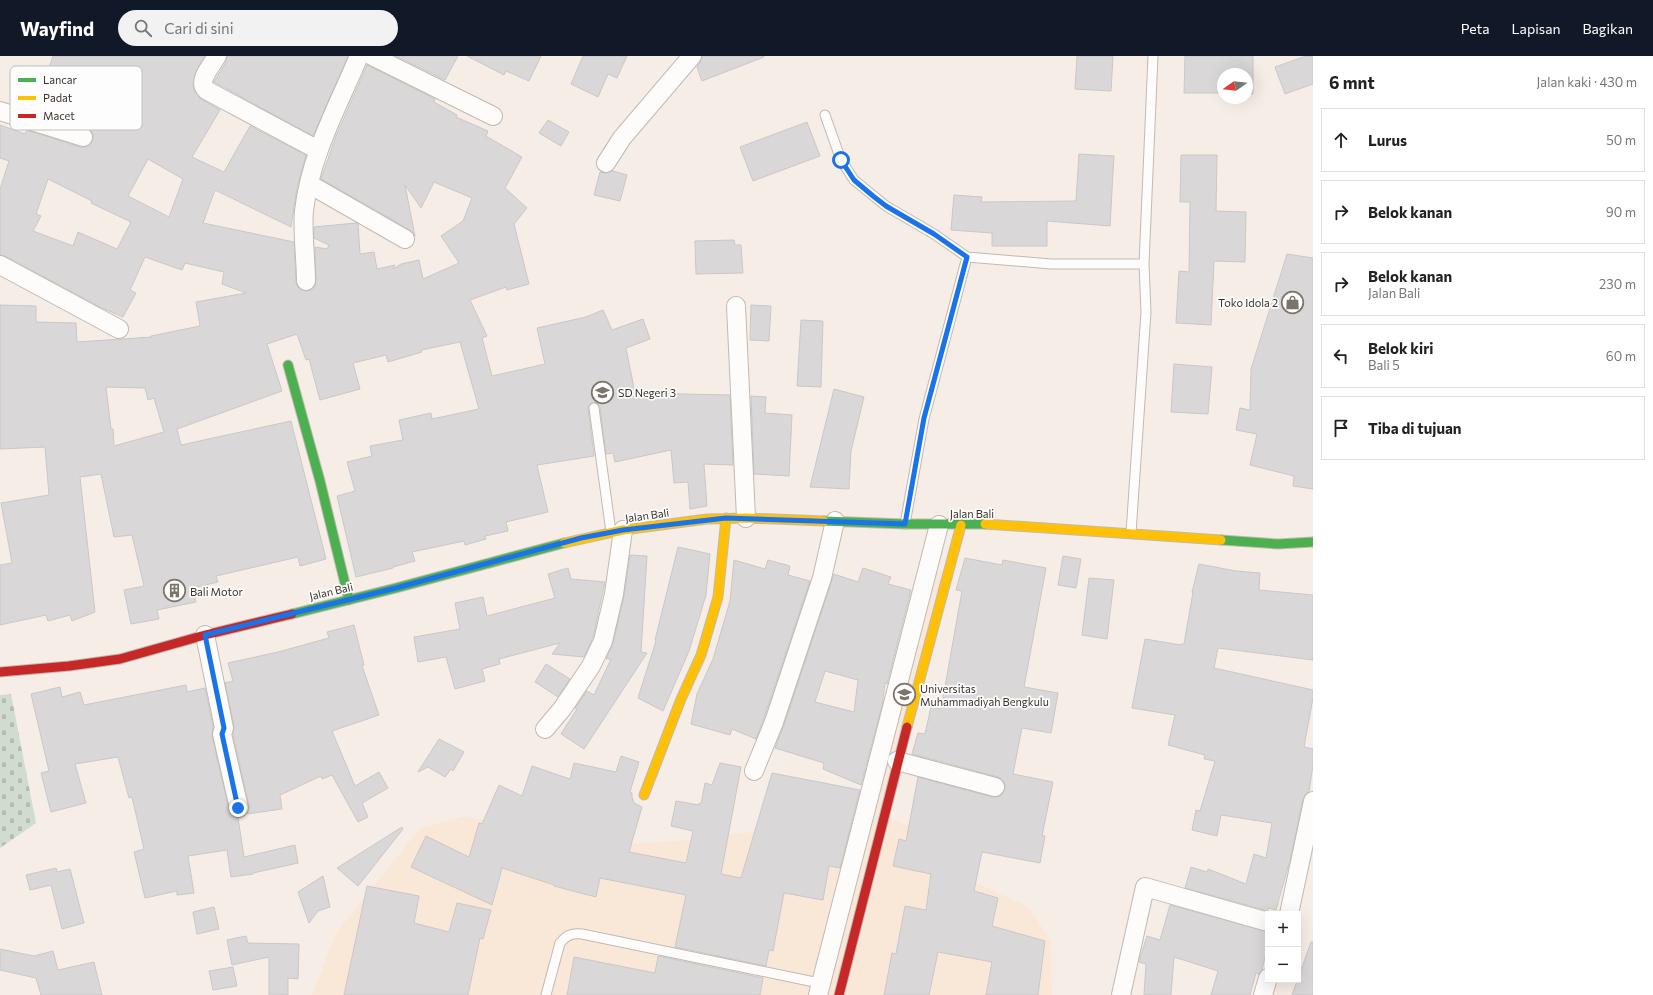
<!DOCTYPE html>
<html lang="id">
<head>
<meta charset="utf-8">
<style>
	body { margin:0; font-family:Commissioner,sans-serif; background:#f2f2f2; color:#222 }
	.controls { position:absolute; right:12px; bottom:12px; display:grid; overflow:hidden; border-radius:0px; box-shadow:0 4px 16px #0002 }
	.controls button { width:36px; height:36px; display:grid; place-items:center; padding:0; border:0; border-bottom:1px solid #e0e0e0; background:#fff; color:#222; font:20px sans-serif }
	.compass { position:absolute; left:1217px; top:12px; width:36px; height:36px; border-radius:50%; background:#fff; box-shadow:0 4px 16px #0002; rotate:256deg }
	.stop { position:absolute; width:12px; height:12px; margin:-9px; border:3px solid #1a73e8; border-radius:50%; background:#fff }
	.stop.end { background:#1a73e8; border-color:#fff; box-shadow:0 1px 4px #0008 }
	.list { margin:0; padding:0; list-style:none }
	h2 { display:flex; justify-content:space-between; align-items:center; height:52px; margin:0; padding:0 16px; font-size:17px }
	h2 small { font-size:13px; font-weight:400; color:#767676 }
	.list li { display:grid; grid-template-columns:26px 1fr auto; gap:12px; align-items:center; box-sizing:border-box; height:64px; margin:0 8px 8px; padding:0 8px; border:1px solid #e0e0e0; border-radius:0px }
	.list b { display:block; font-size:15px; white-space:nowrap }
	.list p { margin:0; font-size:13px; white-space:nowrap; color:#767676 }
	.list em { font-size:13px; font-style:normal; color:#767676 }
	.icon { flex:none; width:22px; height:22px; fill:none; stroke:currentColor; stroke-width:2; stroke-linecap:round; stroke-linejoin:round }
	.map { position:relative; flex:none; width:1313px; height:939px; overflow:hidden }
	header { display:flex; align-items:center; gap:24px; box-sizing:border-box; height:56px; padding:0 20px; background:#111827; color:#fff }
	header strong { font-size:19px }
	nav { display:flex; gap:22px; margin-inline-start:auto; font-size:14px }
	.search { width:280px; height:36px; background:#f2f2f2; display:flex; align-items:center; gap:10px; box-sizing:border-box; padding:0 14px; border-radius:22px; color:#767676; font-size:15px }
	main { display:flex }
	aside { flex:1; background:#fff }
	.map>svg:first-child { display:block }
	.built { fill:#f9e8d8 }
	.cemetery { fill:url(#cemetery-stones) }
	.building { fill:#dad7d9; stroke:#cac7c8; fill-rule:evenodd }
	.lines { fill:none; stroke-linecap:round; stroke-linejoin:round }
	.lane-casing { stroke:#c1b9b2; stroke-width:11 }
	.street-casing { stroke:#c1b9b2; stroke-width:20 }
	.fast-casing { stroke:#c1b9b2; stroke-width:11 }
	.slow-casing { stroke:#c1b9b2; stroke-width:11 }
	.jam-casing { stroke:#c1b9b2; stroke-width:11 }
	.lane { stroke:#fefcfb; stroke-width:9 }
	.street { stroke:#fefcfb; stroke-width:18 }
	.fast { stroke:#4caf50; stroke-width:9 }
	.slow { stroke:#ffc107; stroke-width:9 }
	.jam { stroke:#c62828; stroke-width:9 }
	.route { stroke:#1a73e8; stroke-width:5 }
	.labels { text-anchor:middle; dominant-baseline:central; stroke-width:3.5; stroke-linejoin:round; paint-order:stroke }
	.poi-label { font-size:11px; fill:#3b3229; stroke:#fdfdfd; text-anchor:start }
	.street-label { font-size:11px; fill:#3b3229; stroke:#fdfdfd }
	.key { fill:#fdfdfd; stroke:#c3c0bd; stroke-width:1 }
	.key-label { font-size:11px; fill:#3b3229 }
</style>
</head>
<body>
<header>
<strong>Wayfind</strong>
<div class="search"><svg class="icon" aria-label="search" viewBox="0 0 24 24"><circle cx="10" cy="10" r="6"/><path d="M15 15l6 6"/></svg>Cari di sini</div>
<nav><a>Peta</a><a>Lapisan</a><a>Bagikan</a></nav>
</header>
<main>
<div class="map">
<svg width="1313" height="939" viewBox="0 0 1313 939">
	<defs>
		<pattern id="cemetery-stones" width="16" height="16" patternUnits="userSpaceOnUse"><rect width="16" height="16" fill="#d0dccf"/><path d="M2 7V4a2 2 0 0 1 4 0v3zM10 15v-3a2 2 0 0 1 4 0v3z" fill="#b4bdb2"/></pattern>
	</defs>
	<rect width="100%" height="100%" fill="#f6eee6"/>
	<path class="built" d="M925 512 950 516 884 760 937 781 933 807 1029 851 1051 885 1052 939H312L336 877 420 772 464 760 563 781 620 788 690 784 780 772 855 778Z"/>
	<path class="cemetery" d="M11 638 36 767 0 792V639Z"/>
	<path class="building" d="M53 0H205L195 18 193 32 201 43 220 54 192 101 224 116 250 70 306 99 297 132 291 171 215 134 203 167 294 186 296 226 297 230 301 234 306 235 312 234 315 230 316 225 315 191 327 193 329 189 314 182V171L356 167 358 168 360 198 374 196 377 213 395 209 393 213 401 208 419 204 423 223 459 207 441 180 463 165 472 142 434 126 421 152 405 129 415 180 410 174 321 123 336 80 367 9 435 43 434 46 457 59 456 61 488 75 486 80 522 101 505 132 527 152 514 168 529 228 507 234 506 231 470 244 487 280 482 282 492 320 545 308 537 272 586 261 603 254 612 274 643 263 650 283 626 292 635 337 730 339 733 409 704 408 707 450 690 453 688 426 674 427 671 394 615 406 613 397 606 398 600 351 597 347 593 346 589 349 588 353 594 400 537 409 548 456 506 466 508 475 485 480 486 483 465 489 464 485 412 496 415 505 393 511V512L356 521 337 440 355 435 347 406 372 400 370 390 403 384 399 364 431 357 432 363 479 353 460 286 421 294 422 296 388 306 386 299 353 307 360 333 320 344 309 303 306 304 297 278 267 288 282 335 177 373 181 389 291 365 326 503 300 510 298 501 216 520 218 526 193 532 196 546 157 554 159 563 131 568 124 534 144 530 132 479 114 481 101 418 80 421 95 556 72 565 70 559 48 565 46 559 0 569V509L12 507 1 447 49 439 45 391 0 393V249L36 250V266L76 267 77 286 152 281 151 280 200 270 196 246 246 237 222 228 224 216 185 207 182 214 145 201 130 234 136 237 123 261 100 251 5 200 0 199V133L9 105 0 102V69L25 78 27 74 80 91H86L90 89 93 84V78L91 74 86 71 34 55ZM148 103 183 123 169 161 128 140ZM48 123 92 145 91 147 131 166 117 193 78 176 73 190 33 175 41 160 36 158ZM106 331 145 332 148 344 154 342 164 376 114 390 113 373H111Z
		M227 0H348L313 80 214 26 226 6Z
		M396 0H458L445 24Z
		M467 0H541L529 25 506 15 504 19Z
		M583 0H627L617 22 608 18 598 41 571 28Z
		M702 0H764V1L702 25 697 11 700 6Z
		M1077 0H1113L1111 35 1075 33Z
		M1185 0H1253V38H1247V18H1223V37H1184Z
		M1306 0H1313V28L1285 38 1275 11Z
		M548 64 569 76 561 90 539 77Z
		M807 66 820 100 753 125 740 91Z
		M1079 98 1114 100 1110 170 1047 165V190H992V177L951 174 954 139 982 141 981 146 1076 145Z
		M1181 99H1217L1216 155 1246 156 1245 206 1214 205 1211 269 1176 267 1179 215 1189 216 1190 146H1180Z
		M613 115 627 119 620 145 594 139 600 116 606 117Z
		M734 184 735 189H741L743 217 696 218 695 185Z
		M1287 198 1313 202V433L1293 430 1294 420 1250 409 1257 378 1236 374 1240 352 1250 354 1251 313Z
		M751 249 771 250 769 285 750 284Z
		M801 264 823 265 821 331 797 330Z
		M1174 308 1212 311 1208 358 1171 356Z
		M834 333 864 341 851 395 849 433 810 431Z
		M751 340 766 341 765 357 792 359 789 420 754 418Z
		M678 491 710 498 706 539 689 595 663 655 638 642 656 585 655 584Z
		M630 499 647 500 641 596 647 597 584 693 561 678 577 653 575 652 587 635 594 639 611 603H606L613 588 624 540Z
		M1063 500 1081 503 1076 532 1058 529Z
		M965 502 1002 509 1003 504 1046 512 1024 631 1058 637 1051 677 1022 672 1013 718 1053 726 1042 780H1045L1040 807 982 796 974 835 998 842 992 870 1045 885 1038 939H986L992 906 938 896 929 939H884L892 897 896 898 905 850 926 854 931 818 893 810 899 783 906 785 918 721 992 741H997L1002 739 1005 733V729L1003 724 998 721 912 698 918 677 925 678 931 651 941 653 962 535 956 534Z
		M734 504 765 513 768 504 790 510 788 519 810 525 764 662 756 683 732 673 730 679 691 668 697 638 713 603 730 545Z
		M1199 508 1236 515 1260 517 1259 534 1313 539V604L1218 592 1214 612 1313 634V642L1304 691 1313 693V709L1309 736 1303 743 1290 804 1276 854 1268 852V855L1185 832 1191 811 1207 816 1208 813 1246 828 1254 798 1266 802 1272 767 1221 759 1217 780 1192 774 1196 754 1200 755 1215 705 1204 703 1205 699 1168 689 1175 659 1132 652 1145 583 1181 589V588H1184L1193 536H1192Z
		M568 512 571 523 605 526 593 581 584 601 552 598 560 587 499 603 500 608 482 613 485 625 455 633 446 601 418 606 414 581 460 573 455 547 483 541 487 560 555 542 548 518Z
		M863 512 891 521 888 528 911 534 887 628 885 627 882 650 861 729 823 713 824 707 775 692 784 669 834 518 858 526ZM825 615 858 624 854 656 815 646Z
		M1089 522 1114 524 1107 583 1082 579Z
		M354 569 364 609 362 610 379 659 332 675 355 730 379 716 388 732 362 747 368 761 358 766 332 719 322 723 321 720 280 739 282 753 247 758 249 750 233 679 234 670 225 627 233 625 228 607 278 596 329 582 327 576Z
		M546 608 570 623 558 641 535 626Z
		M186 629 187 636 205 632 213 671 212 680 229 754 232 759 238 762 244 801 295 789 298 807 253 817V818L231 821 227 794 188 800 194 837 177 839V835L145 842 134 796 144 793 132 741 129 742 118 701 75 708 86 747 51 756 41 717 49 715 31 638 60 631 62 641 80 636 84 649Z
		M439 683 464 696 453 715 451 713 445 721 428 711 418 716Z
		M621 700 639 706 630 736 632 737V741L634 747 642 751 629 796 686 807 693 775 671 770 676 745 699 749V747L701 748 705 727 712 729 720 707 741 711 721 818 741 822 772 717 860 734 840 812 829 810 823 844 784 837 773 895 769 894 766 910 675 891 686 839 600 822 596 841 554 830V829L502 812 492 849 411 811 426 780 469 801 479 767 482 768 499 729 522 740 532 710 570 723 574 707 616 716Z
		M402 771 403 773 358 830 337 812Z
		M56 812 57 816 70 813 84 867 62 873 51 829 30 834 26 819Z
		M323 820 330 851 318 855 309 867 298 836Z
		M367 830 419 840 414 867 449 876 457 847 491 854 483 883 480 882 468 939H344Z
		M1170 849 1268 876V889L1262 914 1259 918 1256 917 1250 939H1211L1218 915 1174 901 1171 939H1144L1146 908 1139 906 1140 902 1147 880 1160 884Z
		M214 851 219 873 197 878 193 856Z
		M246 880 248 887 299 888 298 923 288 922V939H269V901L232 909 227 884Z
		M1311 886H1313V939H1292Z
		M0 893 34 900 53 895 58 914 94 906 102 939H41L36 922 0 914Z
		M658 900 763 922 760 939H567L574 901 655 917Z
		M233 911 237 930 213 934 209 915Z"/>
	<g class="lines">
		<defs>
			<path id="lane" d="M825 59 841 104 854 124 886 150 934 178 967 201
				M594 352 611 476
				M905 468 924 363 967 201 1051 208H1144
				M1131 477 1146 256 1144 208 1153 0
				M546 939 560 887C567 879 571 877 582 878L824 928"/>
			<path id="street" d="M217 0C212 9 197 25 206 34L318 94
				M372 0 493 60
				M0 55 83 81
				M606 107 622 82 692 0
				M309 128 405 183
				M0 209 119 273
				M306 225C306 204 302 175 304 155 310 100 338 50 359 0
				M736 250 746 462
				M205 579 224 672 222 678 239 752
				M545 673 562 653 591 610 603 585 614 538 623 474
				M897 705 995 731
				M754 715 774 666 822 522 835 465
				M1289 858 1313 745
				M818 939 939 469
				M1121 939 1145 831 1268 866
				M1263 939 1268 922"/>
			<path id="fast" d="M288 309 320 425 349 544
				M824 465 905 468H985
				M1221 484 1278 488 1313 486
				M292 558 396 532 564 487"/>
			<path id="slow" d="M985 468 1221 484
				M564 487 623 474 707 463 746 462 824 465
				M907 671 961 469
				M644 739 681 643 701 599 718 541 726 462"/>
			<path id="jam" d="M0 616 69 610 120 603 205 579 292 558
				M839 939 907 671"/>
		</defs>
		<use href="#lane" class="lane-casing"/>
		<use href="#street" class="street-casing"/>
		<use href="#fast" class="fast-casing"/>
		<use href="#slow" class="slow-casing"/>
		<use href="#jam" class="jam-casing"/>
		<use href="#lane" class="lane"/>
		<use href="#street" class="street"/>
		<use href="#fast" class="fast"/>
		<use href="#slow" class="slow"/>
		<use href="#jam" class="jam"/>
	</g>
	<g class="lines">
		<path class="route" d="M238 752 222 678 224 672 205 579 396 532 581 482 623 474 726 462 905 468 924 362 967 201 934 178 886 150 873 140 854 124 841 104"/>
	</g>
	<defs>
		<symbol id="shop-ring" viewBox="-11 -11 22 22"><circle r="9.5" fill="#fdfdfd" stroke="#7c746b" stroke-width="1.5"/><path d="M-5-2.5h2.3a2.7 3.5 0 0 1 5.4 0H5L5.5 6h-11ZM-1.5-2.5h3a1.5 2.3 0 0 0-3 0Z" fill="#7c746b"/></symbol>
		<symbol id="school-ring" viewBox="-11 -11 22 22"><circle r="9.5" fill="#fdfdfd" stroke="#7c746b" stroke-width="1.5"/><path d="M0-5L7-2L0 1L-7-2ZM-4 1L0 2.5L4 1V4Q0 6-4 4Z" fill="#7c746b"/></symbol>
		<symbol id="building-ring" viewBox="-11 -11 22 22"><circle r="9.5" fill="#fdfdfd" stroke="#7c746b" stroke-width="1.5"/><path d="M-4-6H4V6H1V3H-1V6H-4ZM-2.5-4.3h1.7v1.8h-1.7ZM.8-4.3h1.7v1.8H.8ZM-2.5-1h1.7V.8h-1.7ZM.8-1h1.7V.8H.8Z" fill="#7c746b"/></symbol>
		<symbol id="university-ring" viewBox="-11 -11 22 22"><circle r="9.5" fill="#fdfdfd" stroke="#7c746b" stroke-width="1.5"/><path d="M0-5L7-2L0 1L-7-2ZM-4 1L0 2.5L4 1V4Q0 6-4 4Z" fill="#7c746b"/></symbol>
	</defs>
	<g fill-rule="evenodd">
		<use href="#shop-ring" x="1280" y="234" width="25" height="25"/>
		<use href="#school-ring" x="590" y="324" width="25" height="25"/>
		<use href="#building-ring" x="162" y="522" width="25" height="25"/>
		<use href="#university-ring" x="892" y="626" width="25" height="25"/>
	</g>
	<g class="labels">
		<g class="poi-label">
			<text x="1278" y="246" text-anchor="end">Toko Idola 2</text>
			<text x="618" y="336">SD Negeri 3</text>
			<text x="190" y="535">Bali Motor</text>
			<text x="920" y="632">Universitas<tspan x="920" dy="13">Muhammadiyah Bengkulu</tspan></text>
		</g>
		<g class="street-label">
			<text x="972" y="457">Jalan Bali</text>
			<text transform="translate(647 459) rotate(-8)">Jalan Bali</text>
			<text transform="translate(331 535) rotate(-13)">Jalan Bali</text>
		</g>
	</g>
	<rect x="10" y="10" width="132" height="64" rx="6" class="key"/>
	<rect x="18" y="22" width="18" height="4" fill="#4caf50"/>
	<rect x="18" y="40" width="18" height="4" fill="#ffc107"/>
	<rect x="18" y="58" width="18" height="4" fill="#c62828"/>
	<g class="key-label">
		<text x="43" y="28">Lancar</text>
		<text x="43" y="46">Padat</text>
		<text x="43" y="64">Macet</text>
	</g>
</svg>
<div class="controls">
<button>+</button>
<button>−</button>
</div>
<svg class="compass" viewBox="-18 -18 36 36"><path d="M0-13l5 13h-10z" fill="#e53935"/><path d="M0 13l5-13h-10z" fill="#767676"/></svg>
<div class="stop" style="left:841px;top:104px"></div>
<div class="stop end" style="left:238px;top:752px"></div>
</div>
<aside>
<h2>6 mnt<small>Jalan kaki · 430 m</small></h2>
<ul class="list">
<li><svg class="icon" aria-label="ahead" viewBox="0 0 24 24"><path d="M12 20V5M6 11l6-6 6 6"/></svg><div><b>Lurus</b></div><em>50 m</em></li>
<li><svg class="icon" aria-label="right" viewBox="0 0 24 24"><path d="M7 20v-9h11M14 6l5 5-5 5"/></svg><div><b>Belok kanan</b></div><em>90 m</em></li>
<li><svg class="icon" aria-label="right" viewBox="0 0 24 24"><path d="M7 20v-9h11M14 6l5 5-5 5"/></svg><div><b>Belok kanan</b><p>Jalan Bali</p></div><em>230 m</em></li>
<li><svg class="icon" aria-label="left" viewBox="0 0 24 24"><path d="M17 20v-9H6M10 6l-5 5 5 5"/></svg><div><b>Belok kiri</b><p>Bali 5</p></div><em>60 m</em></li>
<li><svg class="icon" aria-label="arrive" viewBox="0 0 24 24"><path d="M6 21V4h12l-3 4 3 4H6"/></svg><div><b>Tiba di tujuan</b></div></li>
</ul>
</aside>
</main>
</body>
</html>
